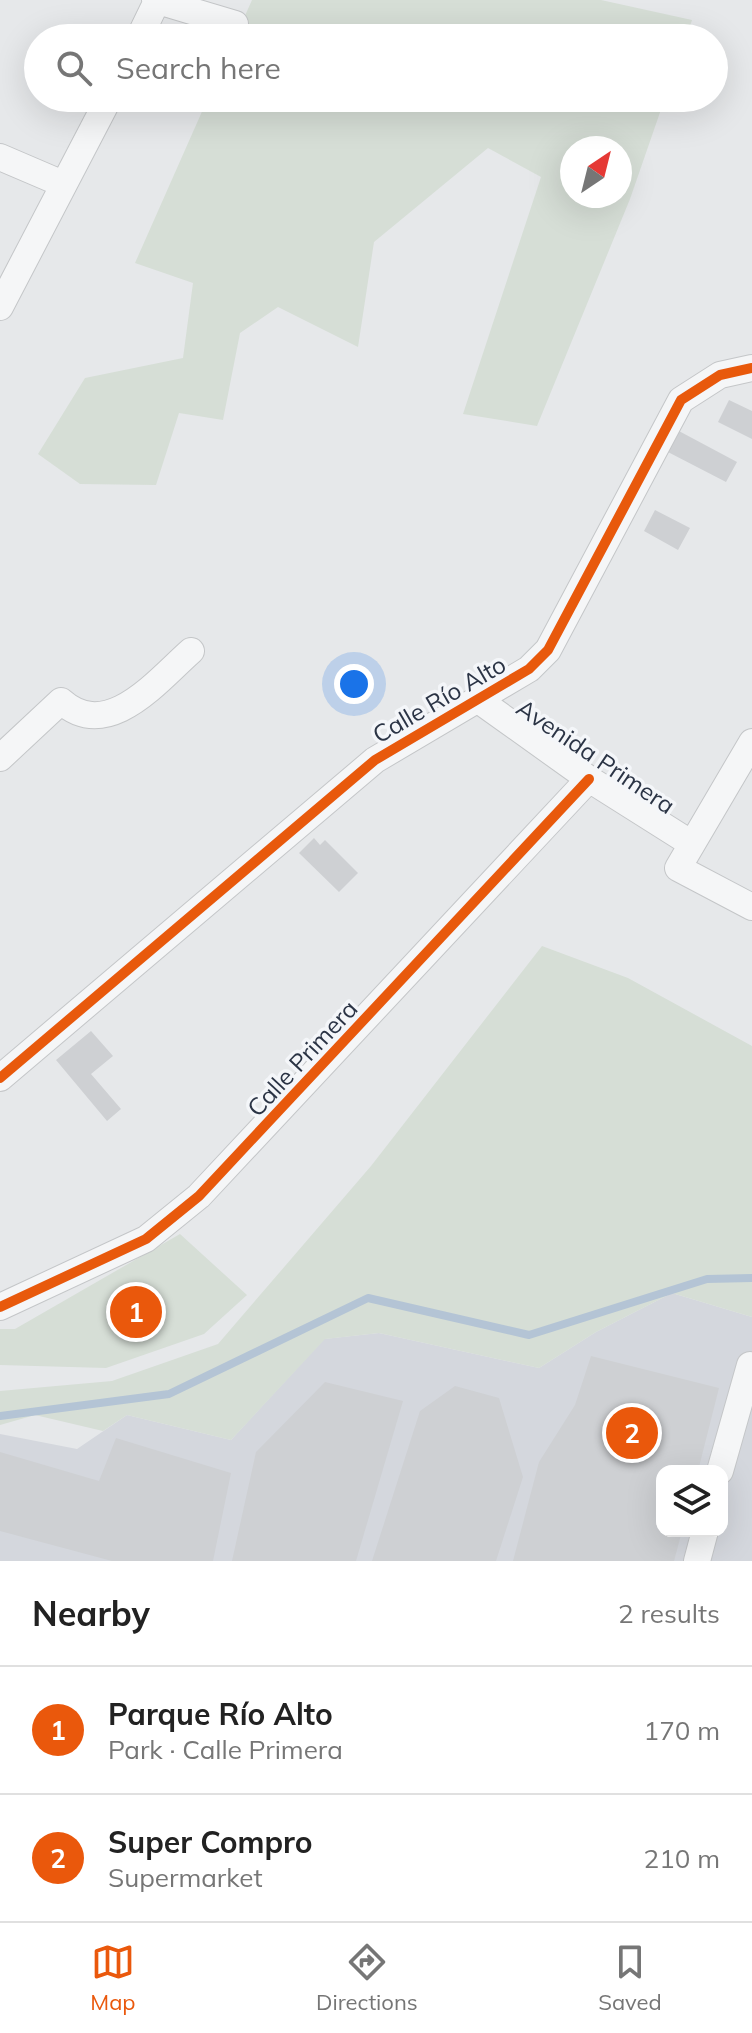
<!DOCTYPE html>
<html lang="en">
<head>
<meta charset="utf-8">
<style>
	body { margin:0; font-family:Mulish,sans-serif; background:#f2f2f2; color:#222 }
	.controls { position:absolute; right:24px; bottom:24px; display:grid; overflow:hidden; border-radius:16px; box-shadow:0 8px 32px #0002 }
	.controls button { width:72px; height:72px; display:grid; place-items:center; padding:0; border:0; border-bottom:2px solid #e0e0e0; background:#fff; color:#222; font:40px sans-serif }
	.compass { position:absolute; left:560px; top:136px; width:72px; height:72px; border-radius:50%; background:#fff; box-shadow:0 8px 32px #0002; rotate:35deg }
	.you { position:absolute; left:354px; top:684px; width:28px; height:28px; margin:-20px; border:6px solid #fff; border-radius:50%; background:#1a73e8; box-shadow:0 0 0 12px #1a73e833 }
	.badge { display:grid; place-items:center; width:52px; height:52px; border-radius:50%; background:#ea580c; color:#fff; font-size:26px; font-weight:700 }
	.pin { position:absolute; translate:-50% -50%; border:4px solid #fff; box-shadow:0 2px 8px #0006 }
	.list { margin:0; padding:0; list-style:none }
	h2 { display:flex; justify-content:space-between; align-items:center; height:104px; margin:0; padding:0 32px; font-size:34px }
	h2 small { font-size:26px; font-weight:400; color:#767676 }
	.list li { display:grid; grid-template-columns:52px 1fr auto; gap:24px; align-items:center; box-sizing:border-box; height:128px; padding:0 32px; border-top:2px solid #e0e0e0 }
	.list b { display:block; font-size:30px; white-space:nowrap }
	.list p { margin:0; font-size:26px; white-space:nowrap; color:#767676 }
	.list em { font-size:26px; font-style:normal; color:#767676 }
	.icon { flex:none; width:44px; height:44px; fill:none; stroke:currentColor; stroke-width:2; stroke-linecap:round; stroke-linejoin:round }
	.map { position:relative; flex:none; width:752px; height:1561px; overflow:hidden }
	.search { position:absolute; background:#fff; box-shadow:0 8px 32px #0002; left:24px; right:24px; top:24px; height:88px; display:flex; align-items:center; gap:20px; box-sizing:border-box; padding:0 28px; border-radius:44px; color:#767676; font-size:30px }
	.sheet { height:360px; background:#fff }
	nav { display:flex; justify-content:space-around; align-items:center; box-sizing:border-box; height:112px; border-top:2px solid #e0e0e0; background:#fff; font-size:22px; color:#767676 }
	nav a { display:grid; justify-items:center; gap:4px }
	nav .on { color:#ea580c }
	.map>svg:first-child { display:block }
	.built { fill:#d4d7dd; fill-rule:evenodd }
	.green { fill:#d6ded6; fill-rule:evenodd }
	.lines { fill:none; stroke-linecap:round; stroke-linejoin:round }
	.stream { stroke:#b4c4d5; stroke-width:8 }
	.building { fill:#ced0d3 }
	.minor-casing { stroke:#c4c6c8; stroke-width:28 }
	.minor { stroke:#f5f6f7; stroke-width:26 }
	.cycleway-casing { stroke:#f4f6f9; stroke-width:15 }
	.cycleway { stroke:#e8590c; stroke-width:10 }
	.labels { text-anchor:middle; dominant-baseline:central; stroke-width:7; stroke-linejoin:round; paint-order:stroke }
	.street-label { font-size:24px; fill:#2b3445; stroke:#f4f6f9 }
</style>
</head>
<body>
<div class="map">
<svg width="752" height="1561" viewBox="0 0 752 1561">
	<rect width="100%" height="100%" fill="#e6e8ea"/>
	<path class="built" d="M672 1293 752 1317V1561H0V1434L77 1449 127 1415 231 1440 324 1339 379 1333 539 1368 596 1332ZM662 1471H722V1531H662Z"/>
	<path class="green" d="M252 0H601L692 20 686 38H235Z
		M208 98H665L630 199 537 426 463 414 541 177 488 148 374 242 358 347 278 307 240 333 223 420 179 413 156 485 80 484 38 454 85 378 183 358 193 283 135 263ZM572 148H620V196H572Z
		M542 946 628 978 752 1046V1317L672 1293 596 1332 539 1368 379 1333 325 1339 231 1440 127 1415 103 1431 35 1415 0 1425V1391L112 1381 218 1344 371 1166Z
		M180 1234 247 1295 204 1334 106 1368 0 1365V1329H15Z"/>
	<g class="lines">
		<path class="stream" d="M0 1416 169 1394 368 1298 529 1335 707 1279 752 1278"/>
	</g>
	<path class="building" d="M729 400 752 411V439L718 422Z
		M677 430 737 462 726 482 666 451Z
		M655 510 690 528 678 550 644 531Z
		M314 838 320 845 325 840 358 873 339 892 299 853Z
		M91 1031 113 1056 91 1074 121 1109 107 1121 56 1060Z
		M591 1356 719 1388 698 1471H662V1531H682L674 1561H513L539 1462 575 1405Z
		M325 1382 403 1401 356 1561H232L256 1452Z
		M455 1386 499 1398 523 1477 496 1561H372L420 1411Z
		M116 1438 231 1473 213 1561H112L0 1531V1452L99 1481Z"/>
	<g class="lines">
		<defs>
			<path id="minor" d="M155 0 235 24
				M139 38 157 1
				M0 157 63 184
				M0 307 109 98
				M477 699 589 779 692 844
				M752 742 678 868 752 907
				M0 758 61 701C108 743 157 681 191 651
				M0 1078 375 760 529 669 548 650 681 400 720 375 752 368
				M0 1307 146 1239 199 1196 589 779
				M720 1471 750 1365
				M697 1561 705 1531"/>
		</defs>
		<use href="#minor" class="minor-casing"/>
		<use href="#minor" class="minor"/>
		<defs>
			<path id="cycleway" d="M0 1078 375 760 529 669 548 650 681 400 720 375 752 368
				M0 1307 146 1239 199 1196 589 779"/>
		</defs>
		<use href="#cycleway" class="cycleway-casing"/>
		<use href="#cycleway" class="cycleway"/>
	</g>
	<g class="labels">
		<g class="street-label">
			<text transform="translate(439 699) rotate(-30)">Calle Río Alto</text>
			<text transform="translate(596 756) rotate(34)">Avenida Primera</text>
			<text transform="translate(302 1058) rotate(-47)">Calle Primera</text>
		</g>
	</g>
</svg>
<div class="controls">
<button><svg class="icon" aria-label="layers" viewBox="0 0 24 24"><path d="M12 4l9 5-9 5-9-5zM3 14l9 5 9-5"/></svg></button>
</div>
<svg class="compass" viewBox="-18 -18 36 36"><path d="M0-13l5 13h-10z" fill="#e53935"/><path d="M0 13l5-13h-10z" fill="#767676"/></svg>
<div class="you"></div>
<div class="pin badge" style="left:136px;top:1312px">1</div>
<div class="pin badge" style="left:632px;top:1433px">2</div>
<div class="search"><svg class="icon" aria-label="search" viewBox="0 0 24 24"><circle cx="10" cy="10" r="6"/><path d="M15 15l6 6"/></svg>Search here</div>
</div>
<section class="sheet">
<h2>Nearby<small>2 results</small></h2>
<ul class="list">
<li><span class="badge">1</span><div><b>Parque Río Alto</b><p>Park · Calle Primera</p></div><em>170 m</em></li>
<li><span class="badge">2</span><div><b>Super Compro</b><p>Supermarket</p></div><em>210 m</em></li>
</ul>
</section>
<nav>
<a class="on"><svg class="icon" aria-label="map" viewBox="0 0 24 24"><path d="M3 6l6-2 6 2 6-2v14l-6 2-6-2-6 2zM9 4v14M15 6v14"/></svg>Map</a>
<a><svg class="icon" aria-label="directions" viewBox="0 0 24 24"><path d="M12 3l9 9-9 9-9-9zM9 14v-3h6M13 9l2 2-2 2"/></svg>Directions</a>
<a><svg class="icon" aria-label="saved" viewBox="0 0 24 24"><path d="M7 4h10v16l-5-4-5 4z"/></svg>Saved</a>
</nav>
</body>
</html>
